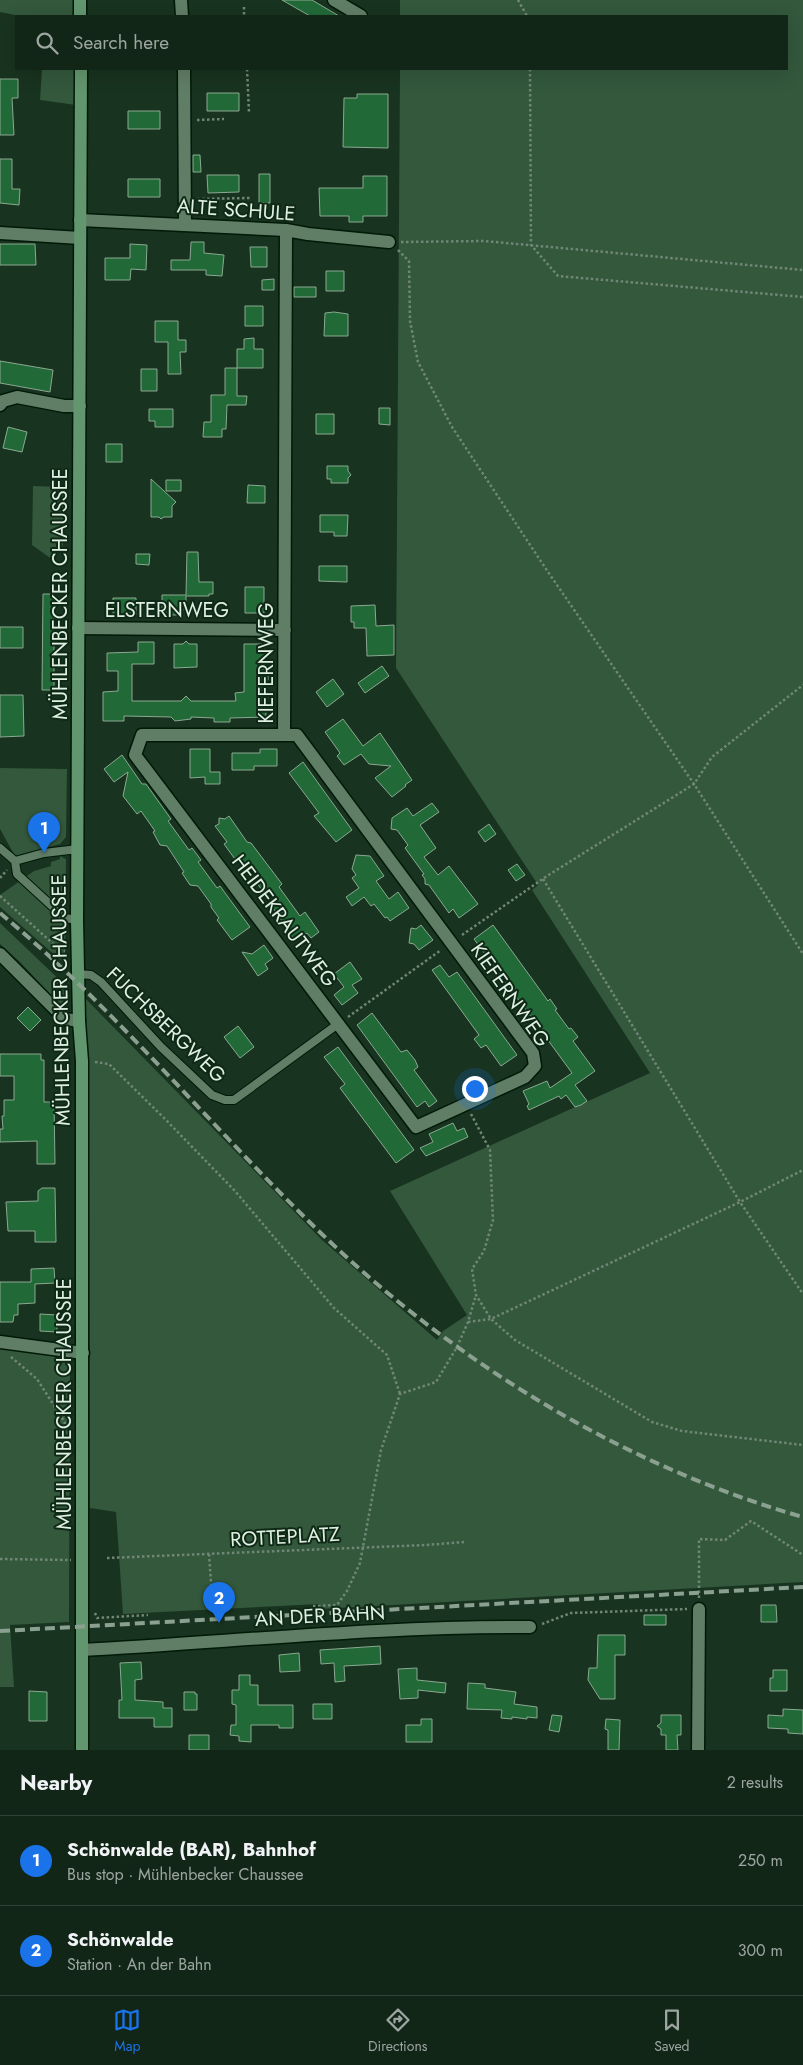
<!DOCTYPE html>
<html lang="en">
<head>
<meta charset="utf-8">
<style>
	body { margin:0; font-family:Jost,sans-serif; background:#1f3224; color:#f1f3f6 }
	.you { position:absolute; left:474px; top:1088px; width:18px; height:18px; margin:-12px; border:4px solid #fff; border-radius:50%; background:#1a73e8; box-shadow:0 0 0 8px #1a73e833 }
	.badge { display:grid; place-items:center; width:32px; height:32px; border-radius:50%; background:#1a73e8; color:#fff; font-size:16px; font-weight:700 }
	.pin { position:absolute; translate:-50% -41px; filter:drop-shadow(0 1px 2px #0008) }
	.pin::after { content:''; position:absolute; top:26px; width:18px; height:15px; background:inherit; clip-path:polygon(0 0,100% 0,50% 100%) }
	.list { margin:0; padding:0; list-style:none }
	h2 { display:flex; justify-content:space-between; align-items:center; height:65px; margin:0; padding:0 20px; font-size:21px }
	h2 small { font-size:16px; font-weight:400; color:#9ca5a1 }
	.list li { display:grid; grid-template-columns:32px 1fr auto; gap:15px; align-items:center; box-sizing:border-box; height:90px; padding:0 20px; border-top:1px solid #314336 }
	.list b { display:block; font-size:19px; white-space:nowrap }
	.list p { margin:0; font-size:16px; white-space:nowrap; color:#9ca5a1 }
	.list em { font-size:16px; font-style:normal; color:#9ca5a1 }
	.icon { flex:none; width:28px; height:28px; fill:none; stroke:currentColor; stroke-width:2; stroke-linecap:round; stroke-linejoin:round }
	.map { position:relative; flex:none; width:803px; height:1750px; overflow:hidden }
	.search { position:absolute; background:#122617; box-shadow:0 5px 20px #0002; left:15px; right:15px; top:15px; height:55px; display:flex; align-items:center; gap:12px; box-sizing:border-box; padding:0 18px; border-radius:0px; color:#9ca5a1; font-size:19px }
	.sheet { height:245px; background:#122617 }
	nav { display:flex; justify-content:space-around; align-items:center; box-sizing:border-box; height:70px; border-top:1px solid #314336; background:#122617; font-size:14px; color:#9ca5a1 }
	nav a { display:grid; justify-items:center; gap:2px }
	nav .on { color:#1a73e8 }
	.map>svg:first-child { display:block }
	.green { fill:#33583c }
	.building { fill:#226938; stroke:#8ba991 }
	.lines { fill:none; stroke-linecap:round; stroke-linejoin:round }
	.service-casing { stroke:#011a08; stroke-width:10 }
	.minor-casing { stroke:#011a08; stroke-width:15 }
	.secondary-casing { stroke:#011a08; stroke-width:15 }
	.path { stroke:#718776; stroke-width:2.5; stroke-dasharray:2.5 2.5; stroke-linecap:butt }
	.service { stroke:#607d66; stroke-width:8 }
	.minor { stroke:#607d66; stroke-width:12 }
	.secondary { stroke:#62966f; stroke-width:12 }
	.rail { stroke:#8ba090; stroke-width:4; stroke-dasharray:10 5; stroke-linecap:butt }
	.labels { text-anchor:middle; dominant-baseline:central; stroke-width:4; stroke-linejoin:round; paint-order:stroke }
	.street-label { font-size:20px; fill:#dfefe2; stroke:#0e2915 }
</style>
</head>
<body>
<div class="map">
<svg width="803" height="1750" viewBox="0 0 803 1750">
	<rect width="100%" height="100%" fill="#18331f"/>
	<path class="green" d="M0 0H76V16H20L0 12Z
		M400 0H803V1582L320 1609V1604L123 1614 116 1512 90 1508 89 1075 83 996 322 1240 437 1340 443 1331 467 1315 390 1191 650 1073 532 890 538 885 396 668 400 69H787V16H400Z
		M42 69H76V105L40 100Z
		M33 486 64 487 63 545 53 560 32 545Z
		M0 768 67 769 66 837 60 844 15 856 0 829Z
		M60 856 66 859 65 964 0 907V895L34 871 51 866V862L60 859Z
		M0 923 66 986 64 1009 20 962 0 944Z
		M0 1346 70 1358 69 1622 10 1625 14 1687H0Z"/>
	<path class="building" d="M282 0H312L339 16H310Z
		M0 79H18V98H12L14 135H0Z
		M207 93H239V111H207Z
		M357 94H388V148L343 147 344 98H357Z
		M128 111H160V129H128Z
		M193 155H200L201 172H193Z
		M0 159H12V189H20L19 205 0 203Z
		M259 174H270V203H259Z
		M207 175H239V192L208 193Z
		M363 176H387V216H363V222H349V216H320L319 188H363Z
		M128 179H160V197H128Z
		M191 242H204V253L224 255 222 276 206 275V270H171V260H190Z
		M0 244H35L36 265H0Z
		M130 244 147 245 146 270 131 269 130 280H105V258H130Z
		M250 247H267V267H251Z
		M326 271H344V291H326Z
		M274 279V290H262V280Z
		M294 287H316V297H294Z
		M245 306H263V326H245Z
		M334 312 348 314V336H324L325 313Z
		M155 321H178V340H186V352H180L181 374H168V342H155Z
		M254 338V349H263V368H237V349H244V339Z
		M0 361 53 370 50 392 0 383Z
		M225 368H237V396H247L246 405H227L226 429H222V437H203L204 422H211V395H225Z
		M141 369H157V391H141Z
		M379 408H390V425L379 424Z
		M149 409H173V427H155V421H149Z
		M316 414H334V434H316Z
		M8 427 27 432 22 452 3 448Z
		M106 444H122V462H106Z
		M327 466H348V471L351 475 348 478V483H331V479H327Z
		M151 479 176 502 172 506V517H164L161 519 159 517H151Z
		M166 480H181V491H166Z
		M248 485 265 486V503H247Z
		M320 515H348L347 536H334V532H320Z
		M187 552H198L199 582H213V594H209V596H186V610L180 609V615H162V595H186Z
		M136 554H150L149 565 136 564Z
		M319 566H347V582L319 581Z
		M245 587H264V613H245Z
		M43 594H54V690H42Z
		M113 598H136V615H113Z
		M375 605 376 626 394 625V655L367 656 366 628H354V622H351V606Z
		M0 627H23V648H0Z
		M186 641 189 644H197V667L174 668V644H183Z
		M138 642H154V664H132V701H181L186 696 191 701H236L235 693 244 692V644H265V668H268V680L266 681V704L270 708 266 712V717L230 718V722H214V718L191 717V719L175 721 171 717 124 716V721H103V692L118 691V671H107V653L138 652Z
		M382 666 389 676 365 693 358 683Z
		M333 679 344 694 327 707 316 692Z
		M0 695H23L24 736 0 737Z
		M343 719 363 746 380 733 412 780 405 785 406 786 392 797 375 778 391 766 369 764 361 754 344 765 337 756 340 753 325 732Z
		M190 749H210V772H220V784H205V777L190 778Z
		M260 749H277V766H254V770H232V753H260Z
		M122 755 142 784H146L171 819 168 821 189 850 192 848 201 860 198 862 217 888 220 886 250 927 232 940 217 920 219 918 211 907V904L198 886 190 885 182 873 184 872 167 846 160 845 153 832 155 831 141 811 137 814 123 796 128 772 114 782 104 769Z
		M303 762 352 830 336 842 314 816 319 813 289 773Z
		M432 803 439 812 420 825 436 848 424 857 438 875 449 866 478 904 459 918 453 909 449 913 429 885 425 884V879L422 875 424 874 405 848 408 845 397 830 391 829 392 818 407 808 413 816Z
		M229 816 247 842 251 843 282 884 279 887 300 916 305 912 319 932 311 938 307 933 295 941 269 902 270 901 240 860 237 862 224 844 227 842 215 826 219 824V818L225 819Z
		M489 824 496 834 485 842 478 832Z
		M356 855 370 856 384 876 376 881 389 899 398 892 409 908 390 921 387 917 385 918 374 904 371 906 364 897 352 906 346 897 359 888 352 878 356 875 352 869Z
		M517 864 525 875 516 881 508 870Z
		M421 925 433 940 419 950 414 944 409 943 411 928 416 929Z
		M493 925 548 1001 550 999 557 1009 555 1010 569 1029 571 1028 578 1037 573 1041 595 1071 575 1085 587 1101 581 1105 575 1107 566 1095 561 1099 559 1096 529 1110 527 1106 529 1104 523 1091 547 1081 550 1088 572 1073 474 939Z
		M264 945 273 958 265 964 268 969 258 976 242 952 252 954Z
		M350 962 362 979 352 985 358 993 342 1005 334 995 344 987 334 974Z
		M440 965 449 977 457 972 517 1055 501 1066 486 1045 481 1048 478 1044 474 1039 479 1035 432 970Z
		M28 1007 41 1020 30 1031 17 1018Z
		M372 1013 401 1052 407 1050 415 1060 418 1067 414 1070 437 1101 429 1107 425 1101 417 1107 357 1025Z
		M238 1026 254 1047 240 1058 224 1037Z
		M338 1047 414 1150 396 1163 340 1088 345 1084 324 1057Z
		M0 1054H41V1060H44V1102H54L55 1164H37V1141L0 1142V1129H3L2 1116H4V1100H14V1076H0Z
		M453 1123 457 1131 464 1128 468 1137 426 1156 420 1148 433 1142 429 1134Z
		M42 1188H55L56 1242H35V1231H8L6 1202 38 1201V1191Z
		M54 1268 55 1283 35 1284V1303L18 1304V1315H14L13 1322H0V1282H31V1269Z
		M40 1314 57 1315V1332L40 1331Z
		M761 1605H776L777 1622H761Z
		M644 1615H666V1625H644Z
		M598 1635H625V1655H615V1699H600L588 1680 589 1668H597Z
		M380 1646 381 1664 344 1666 345 1681 335 1682 334 1663 321 1664 320 1650Z
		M299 1653 300 1671 280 1672 279 1655Z
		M141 1662 142 1679 135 1680V1700L163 1702V1708H172V1727H154V1718H119V1700H122L120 1663Z
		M417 1668V1680L446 1683 445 1693 418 1690V1698L400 1699 398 1669Z
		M773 1670H787V1691H770V1678H773Z
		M239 1675H250V1685H258V1705H293V1728H279V1725H251V1742L239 1741V1736L230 1735 231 1725H236V1705L232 1704V1690H239Z
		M468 1683 485 1684V1688L516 1692 514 1704 537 1707V1718L527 1717V1719L512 1717V1719L501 1718 502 1710 467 1709Z
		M29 1691 47 1692V1721H29Z
		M184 1692H195V1694H197V1710H184Z
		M313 1704H332V1719H313Z
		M783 1709 803 1710V1734L788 1733V1729L768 1728V1715L783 1716Z
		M552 1715 562 1716 559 1732 549 1730Z
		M661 1715H681V1735H677L678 1750H666V1735H661V1729L657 1726 661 1723Z
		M421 1719H432V1742H406V1725H421Z
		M606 1719 620 1720 619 1750H608V1730L605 1729Z
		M189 1735H209V1750H189Z"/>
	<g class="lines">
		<defs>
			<path id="service" d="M0 848 15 861 17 874 65 918 77 920
				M15 861 44 853 78 849
				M78 974 91 975 101 982 161 1047 212 1095 225 1100H234L338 1024"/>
			<path id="minor" d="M181 0 182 16
				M334 0 361 16
				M184 69 185 225
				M80 220 286 230 308 234 389 242
				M0 233 80 238
				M0 405 3 401 17 397 64 406H80
				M78 628 285 630
				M284 735H142L135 755 416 1127 525 1077 535 1066 533 1053 297 735H284L286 230
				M0 954 65 1019 79 1021
				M0 1342 83 1353
				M82 1650C231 1642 380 1626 530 1627
				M698 1750 699 1609"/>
			<path id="secondary" d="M80 0V16
				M81 69 77 920 79 1021 82 1061V1750"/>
		</defs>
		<use href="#service" class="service-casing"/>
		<use href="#minor" class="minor-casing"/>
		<use href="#secondary" class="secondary-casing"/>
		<path class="path" d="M518 0 527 16
			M244 7V16
			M247 69 249 113
			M530 69 531 245 558 276 803 297
			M197 120 224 119
			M197 199 250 198
			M401 242 484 241 803 270
			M398 250 409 261 410 321 418 362 452 427 546 569 694 784 803 954
			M0 878 7 870
			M543 879 740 1202 803 1294
			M0 896 60 950 65 951
			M462 935 547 876 694 784 712 757 803 685
			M348 1017 441 950
			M95 1062 109 1064 166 1120 235 1191 334 1308 387 1355 400 1394
			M471 1114 490 1150 493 1220 484 1251 472 1269 476 1295 491 1319 515 1340 652 1422 682 1431 803 1445
			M468 1322 491 1319 740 1202 803 1170
			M11 1357 37 1379 64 1421 69 1435
			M209 1554 213 1612
			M107 1558 426 1545 464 1542
			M0 1559 71 1560
			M699 1598V1539L725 1540 751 1521 803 1555
			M313 1606 337 1605 347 1591 360 1563 381 1450 400 1394 436 1382 457 1347 468 1322 476 1295
			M95 1613 97 1618 148 1615
			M542 1624 571 1613 687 1609"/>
		<use href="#service" class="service"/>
		<use href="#minor" class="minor"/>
		<use href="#secondary" class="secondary"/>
		<path class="rail" d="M0 913C118 1011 215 1132 326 1238 458 1364 626 1467 803 1517
			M0 1631 803 1587"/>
	</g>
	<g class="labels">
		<g class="street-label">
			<text transform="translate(236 210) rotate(4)">ALTE SCHULE</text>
			<text transform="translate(60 594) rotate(-90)">MÜHLENBECKER CHAUSSEE</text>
			<text x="167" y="610">ELSTERNWEG</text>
			<text transform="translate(266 663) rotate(-90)">KIEFERNWEG</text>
			<text transform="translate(284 921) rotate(53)">HEIDEKRAUTWEG</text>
			<text transform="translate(510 995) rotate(55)">KIEFERNWEG</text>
			<text transform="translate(61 1000) rotate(-91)">MÜHLENBECKER CHAUSSEE</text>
			<text transform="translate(166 1025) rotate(44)">FUCHSBERGWEG</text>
			<text transform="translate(64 1404) rotate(-90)">MÜHLENBECKER CHAUSSEE</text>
			<text transform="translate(285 1537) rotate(-3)">ROTTEPLATZ</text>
			<text transform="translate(320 1616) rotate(-3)">AN DER BAHN</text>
		</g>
	</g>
</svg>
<div class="you"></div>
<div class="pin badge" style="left:44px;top:853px">1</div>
<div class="pin badge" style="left:219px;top:1623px">2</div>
<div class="search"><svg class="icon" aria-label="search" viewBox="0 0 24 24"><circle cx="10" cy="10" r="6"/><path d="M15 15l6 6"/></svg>Search here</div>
</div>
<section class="sheet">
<h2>Nearby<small>2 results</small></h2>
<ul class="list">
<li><span class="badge">1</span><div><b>Schönwalde (BAR), Bahnhof</b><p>Bus stop · Mühlenbecker Chaussee</p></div><em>250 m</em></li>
<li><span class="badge">2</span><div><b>Schönwalde</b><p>Station · An der Bahn</p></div><em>300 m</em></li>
</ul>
</section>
<nav>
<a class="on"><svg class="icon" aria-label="map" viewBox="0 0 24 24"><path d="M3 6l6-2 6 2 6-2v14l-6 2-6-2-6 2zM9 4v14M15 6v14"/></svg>Map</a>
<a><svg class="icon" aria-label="directions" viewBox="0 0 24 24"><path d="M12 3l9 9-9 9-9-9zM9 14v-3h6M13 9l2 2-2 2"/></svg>Directions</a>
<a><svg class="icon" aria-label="saved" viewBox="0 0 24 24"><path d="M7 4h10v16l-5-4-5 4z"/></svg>Saved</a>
</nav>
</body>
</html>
